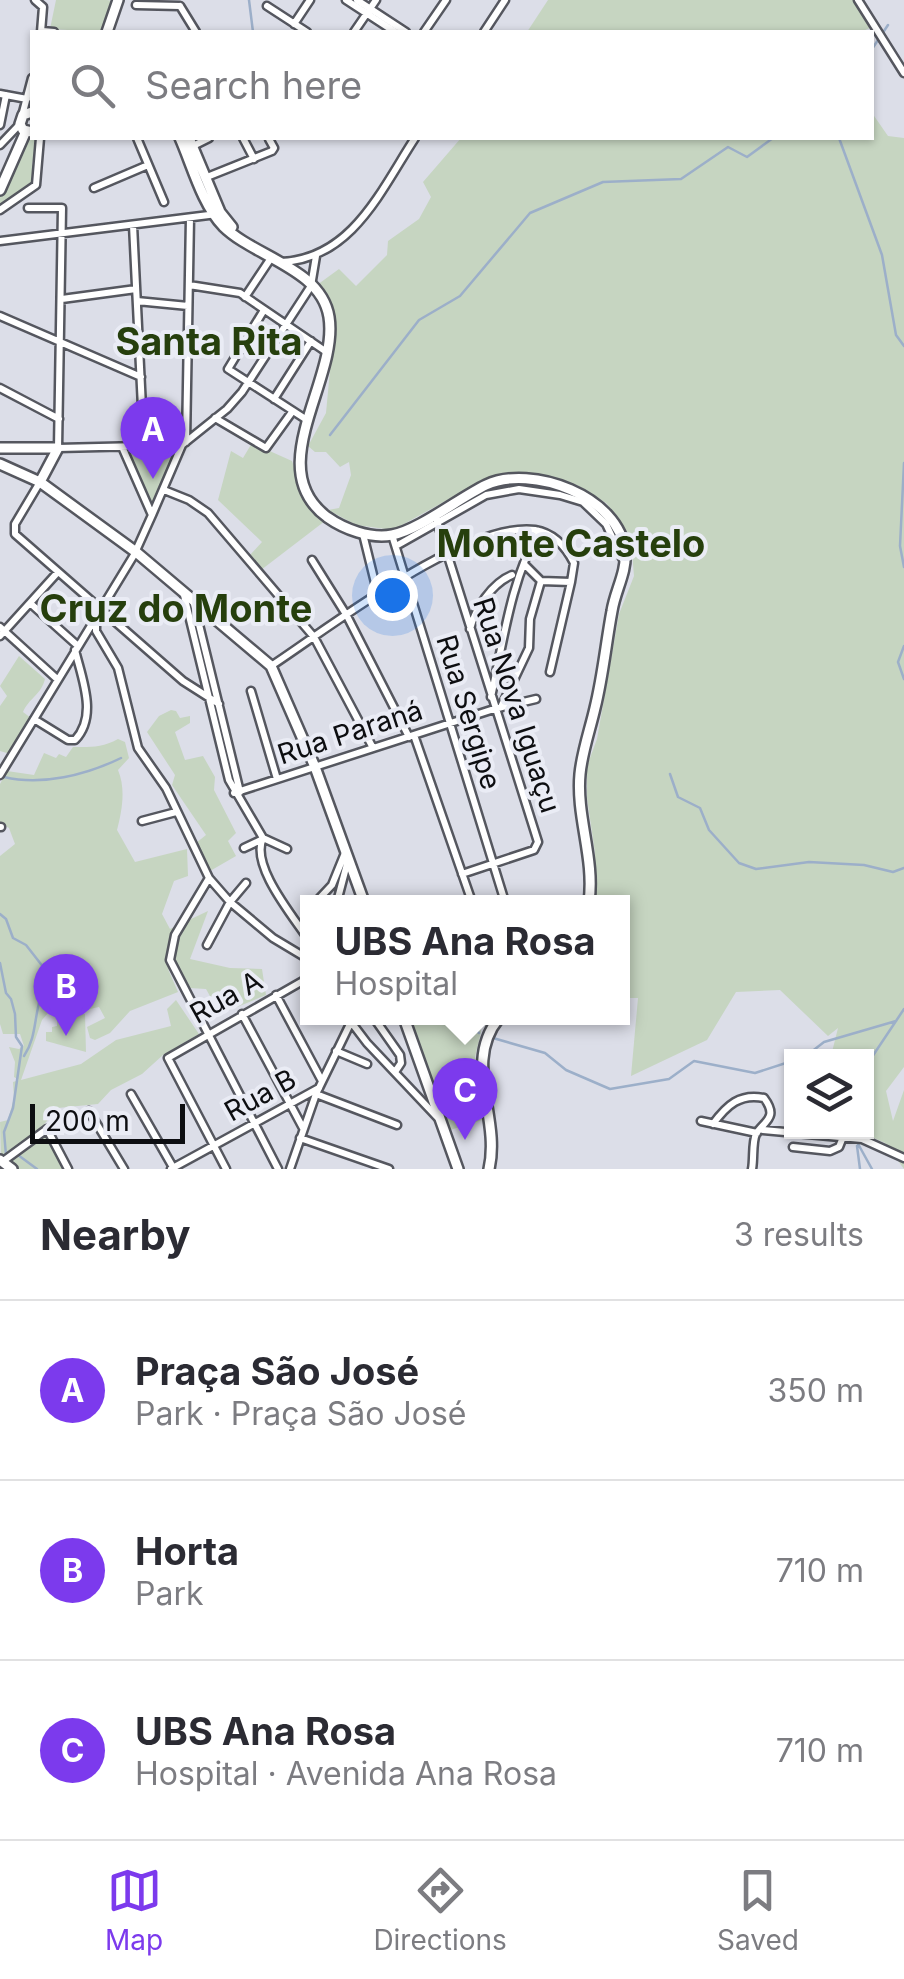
<!DOCTYPE html>
<html lang="en">
<head>
<meta charset="utf-8">
<style>
	body { margin:0; font-family:Inter,sans-serif; background:#f7f7f7; color:#2b2b33 }
	.controls { position:absolute; right:30px; bottom:30px; display:grid; overflow:hidden; border-radius:0px; box-shadow:0 2px 8px #0004 }
	.controls button { width:90px; height:90px; display:grid; place-items:center; padding:0; border:0; border-bottom:2px solid #e1e1e2; background:#fff; color:#2b2b33; font:50px sans-serif }
	.scale { position:absolute; left:30px; bottom:25px; width:155px; box-sizing:border-box; padding-left:10px; border:5px solid #0d0e11; border-top:0; font-size:28px; line-height:35px; white-space:nowrap; color:#0d0e11; -webkit-text-stroke:8px #eaecf5; paint-order:stroke }
	.you { position:absolute; left:392px; top:595px; width:35px; height:35px; margin:-25px; border:8px solid #fff; border-radius:50%; background:#1a73e8; box-shadow:0 0 0 15px #1a73e833 }
	.badge { display:grid; place-items:center; width:65px; height:65px; border-radius:50%; background:#7c3aed; color:#fff; font-size:32px; font-weight:700 }
	.pin { position:absolute; translate:-50% -82px; filter:drop-shadow(0 2px 5px #0008) }
	.pin::after { content:''; position:absolute; top:52px; width:35px; height:30px; background:inherit; clip-path:polygon(0 0,100% 0,50% 100%) }
	.popup { position:absolute; left:300px; top:895px; width:330px; height:130px; box-sizing:border-box; display:grid; place-content:center; border-radius:0px; background:#fff; filter:drop-shadow(0 2px 8px #0005); font-size:32px; white-space:nowrap; color:#7c7c81 }
	.popup b { font-size:38px; color:#2b2b33 }
	.popup::after { content:''; position:absolute; left:50%; top:100%; margin-left:-20px; border:20px solid transparent; border-top-color:#fff }
	.list { margin:0; padding:0; list-style:none }
	h2 { display:flex; justify-content:space-between; align-items:center; height:130px; margin:0; padding:0 40px; font-size:42px }
	h2 small { font-size:32px; font-weight:400; color:#7c7c81 }
	.list li { display:grid; grid-template-columns:65px 1fr auto; gap:30px; align-items:center; box-sizing:border-box; height:180px; padding:0 40px; border-top:2px solid #e1e1e2 }
	.list b { display:block; font-size:38px; white-space:nowrap }
	.list p { margin:0; font-size:32px; white-space:nowrap; color:#7c7c81 }
	.list em { font-size:32px; font-style:normal; color:#7c7c81 }
	.icon { flex:none; width:55px; height:55px; fill:none; stroke:currentColor; stroke-width:2; stroke-linecap:round; stroke-linejoin:round }
	.map { position:relative; flex:none; width:904px; height:1169px; overflow:hidden }
	.search { position:absolute; background:#fff; box-shadow:0 2px 8px #0004; left:30px; right:30px; top:30px; height:110px; display:flex; align-items:center; gap:25px; box-sizing:border-box; padding:0 35px; border-radius:0px; color:#7c7c81; font-size:38px }
	.sheet { height:670px; background:#fff }
	nav { display:flex; justify-content:space-around; align-items:center; box-sizing:border-box; height:140px; border-top:2px solid #e1e1e2; background:#fff; font-size:28px; color:#7c7c81 }
	nav a { display:grid; justify-items:center; gap:5px }
	nav .on { color:#7c3aed }
	.map>svg:first-child { display:block }
	.green { fill:#c6d5c1 }
	.lines { fill:none; stroke-linecap:round; stroke-linejoin:round }
	.stream { stroke:#9cafc9; stroke-width:2.5 }
	.minor-casing { stroke:#55575f; stroke-width:11 }
	.major-casing { stroke:#55575f; stroke-width:14 }
	.minor { stroke:#fff; stroke-width:6 }
	.major { stroke:#fff; stroke-width:9 }
	.labels { text-anchor:middle; dominant-baseline:central; stroke-width:8; stroke-linejoin:round; paint-order:stroke }
	.street-label { font-size:28px; fill:#0d0e11; stroke:#eaecf5 }
	.district-label { font-size:38px; font-weight:bold; fill:#263f0d; stroke:#eaecf5 }
</style>
</head>
<body>
<div class="map">
<svg width="904" height="1169" viewBox="0 0 904 1169">
	<rect width="100%" height="100%" fill="#dcdee8"/>
	<path class="green" d="M56 0H107L113 1 103 32 50 29Z
		M548 0H854L872 27 861 32H527Z
		M872 113 888 136 904 138V1067L886 1091 893 1121 904 1090V1169L885 1143 869 1136 832 1132H866V1056H831L838 1028 828 1036 780 990 736 992 707 1040 631 1076 638 998H623L622 902H594L595 853 587 798V766L597 739 619 614 634 576 631 540 619 519 606 503 577 485 511 474 489 477 393 530 356 525 328 510 339 508 351 475 349 462 340 467 326 452H315L308 446 326 413 335 317 317 285 339 269 356 286 387 255 388 241 419 219 431 197 423 182 461 138H872Z
		M32 135 38 138V151L35 152 32 164 35 168 32 185 0 209V197L26 136Z
		M252 443 292 461 301 488 325 521 261 570 250 555 262 542 218 500 231 451 243 458Z
		M130 451H177L152 506Z
		M19 656 45 679C41 695 29 698 23 712L31 718 10 754 0 751V706L7 696 0 686Z
		M171 710 176 711 180 718 190 716V723L175 732 185 760 203 756 215 777 214 790 236 833 228 841 236 856 210 871 196 843 206 835 172 785 175 775 147 732 159 716Z
		M118 739 125 742 129 758 118 770C126 789 122 811 117 830L135 862 187 849 188 876 174 881 162 914 170 929 208 911 190 959 230 968 262 969 266 995 220 1014 206 989 189 988 168 969 178 992 130 1011 110 1033 95 1040 90 1038 87 1027 105 1018 99 1007 76 1012 60 1007 62 997 42 1020 21 1080 81 1064 116 1040 171 1026 167 1009 176 1000 199 1034 163 1055 142 1074 111 1090 98 1104 58 1108 41 1128 63 1169H15L1 1159 0 1122 8 1120 14 1098 13 1082 19 1080 14 1077 15 1062 9 1047 19 1049 24 1046 20 1034H3L0 1024V856L15 844 9 828 0 823V784L7 771 34 775 44 753 56 758 59 754 66 757 73 747C90 747 102 748 118 739Z
		M85 1014 86 1052 46 1041V1032H52V1027L57 1026V1015Z
		M407 1018H480L481 1032 475 1057 482 1120 447 1131Z"/>
	<g class="lines">
		<path class="stream" d="M249 0 253 32
			M872 49 888 25
			M839 138 882 255 896 335 904 346
			M330 435 419 320 460 296 530 213 603 182 681 179 728 147 747 157 773 138
			M904 463 900 546 904 567
			M904 646 898 662 904 679
			M670 774 678 797 700 808 709 830 739 863 756 869 809 862 864 865 893 872 904 868
			M4 777C42 786 86 775 121 758
			M0 914 6 919 13 938 26 945 51 977C49 987 42 989 40 999 34 1020 36 1038 24 1056
			M0 963 6 993 11 999 15 1014 16 1037 22 1046 13 1108 4 1132 6 1155
			M464 1018 479 1033
			M493 1038 545 1053 566 1070 610 1089 669 1079 694 1061 755 1073 792 1061
			M806 1056 824 1042 896 1021
			M866 1066 904 1009
			M854 1132V1133
			M857 1142 872 1169
			M857 1146 860 1169
			M18 1155 37 1169"/>
		<defs>
			<path id="minor" d="M35 0 43 7 41 32
				M346 0 395 32
				M357 0 406 32
				M858 0 904 73
				M136 5 180 6
				M180 6 196 32
				M267 6 307 32
				M294 24 310 0
				M42 31 54 32
				M354 32 376 0
				M424 32 446 0
				M484 32 505 0
				M0 94 27 99
				M22 116 32 78
				M0 125 6 95
				M137 138 164 202
				M243 138 254 159
				M0 145 20 124
				M193 146 209 138
				M207 177 272 151 274 148 269 139
				M94 188 148 165
				M28 208H62L58 448 182 445
				M0 210 36 185 40 138
				M133 225 144 448
				M0 241 217 214
				M281 262C352 259 381 190 415 138
				M189 285 240 293 328 353
				M245 297 271 258
				M62 299 136 289
				M137 301 188 306
				M264 310 228 369 307 420
				M0 316 141 377
				M0 388 59 419
				M274 399 311 341
				M215 418 266 448 292 412
				M186 442 190 218
				M182 445 227 409 242 392 311 286 316 256
				M123 449 152 515 182 445
				M40 482 15 524V534L183 681 219 704
				M164 490 189 500 208 513 314 637 373 748
				M435 515 538 842 534 850 462 874
				M363 534 378 595
				M392 535 505 902
				M396 546 486 495 519 489 560 495 583 502 606 524 622 558
				M312 560 347 616 409 737
				M184 595 229 780 263 838C250 865 292 915 308 939
				M193 600 240 792
				M30 603 78 646
				M96 616V631L118 668 138 748 166 788 209 878 230 902 273 938 308 959
				M0 627 57 679
				M470 629C475 609 492 583 512 575
				M0 636 58 572
				M271 666C329 628 466 521 535 530 553 533 566 547 574 563L571 582 541 581 524 564
				M550 672 571 582
				M251 691 277 779
				M491 697C503 643 511 579 539 531
				M501 707 529 648 530 619 541 581
				M34 719 68 740H75C98 716 82 679 75 650
				M414 735 472 902
				M0 775 134 555 152 515
				M234 793 494 709 536 699
				M142 821 176 812
				M0 827H1
				M263 838 287 849
				M244 848 261 840
				M209 878 175 935 170 960 278 1169
				M316 902 332 885 345 853
				M337 902 348 860
				M308 918V936
				M207 945 230 902 246 883
				M276 995 322 1081
				M242 1014 303 1128
				M348 1018 367 1043 437 1117
				M374 1018 400 1055 401 1063 395 1072
				M336 1051 367 1064
				M131 1094 174 1169
				M316 1094 397 1125
				M89 1111 124 1169
				M701 1121 757 1133
				M713 1124C727 1105 740 1093 764 1098 779 1118 764 1121 756 1134 752 1142 754 1160 752 1169
				M763 1130 862 1139 904 1158
				M300 1138 389 1169
				M793 1147 830 1151 839 1147 843 1137
				M2 1162 47 1129 68 1169
				M171 1169 319 1088
				M226 1169 168 1058 308 978
				M290 1169 316 1094 351 1022"/>
			<path id="major" d="M107 32 118 0
				M32 112 23 115 20 124 23 130 32 132
				M180 138C192 165 202 204 223 226 254 257 321 268 329 317 339 380 261 468 327 517 344 529 370 539 392 535 419 530 459 498 486 485 531 464 620 496 625 552 627 572 615 591 612 611 606 643 603 676 595 708 590 730 582 752 580 774 576 817 595 858 589 902
				M189 138 220 212 232 227
				M0 190 26 131
				M0 448H58L40 482
				M0 464 40 482 136 552 271 666 315 767 364 902
				M404 1018 458 1169
				M0 1160 12 1169
				M489 1169C501 1117 462 1063 499 1018"/>
		</defs>
		<use href="#minor" class="minor-casing"/>
		<use href="#major" class="major-casing"/>
		<use href="#minor" class="minor"/>
		<use href="#major" class="major"/>
	</g>
	<g class="labels">
		<g class="street-label">
			<text transform="translate(517 705) rotate(72)">Rua Nova Iguaçu</text>
			<text transform="translate(469 712) rotate(73)">Rua Sergipe</text>
			<text transform="translate(350 732) rotate(-18)">Rua Paraná</text>
			<text transform="translate(226 997) rotate(-29)">Rua A</text>
			<text transform="translate(260 1095) rotate(-29)">Rua B</text>
		</g>
		<g class="district-label">
			<text x="209" y="341">Santa Rita</text>
			<text x="571" y="543">Monte Castelo</text>
			<text x="176" y="608">Cruz do Monte</text>
		</g>
	</g>
</svg>
<div class="controls">
<button><svg class="icon" aria-label="layers" viewBox="0 0 24 24"><path d="M12 4l9 5-9 5-9-5zM3 14l9 5 9-5"/></svg></button>
</div>
<div class="scale">200 m</div>
<div class="you"></div>
<div class="pin badge" style="left:153px;top:479px">A</div>
<div class="pin badge" style="left:66px;top:1036px">B</div>
<div class="pin badge" style="left:465px;top:1140px">C</div>
<div class="popup"><b>UBS Ana Rosa</b>Hospital</div>
<div class="search"><svg class="icon" aria-label="search" viewBox="0 0 24 24"><circle cx="10" cy="10" r="6"/><path d="M15 15l6 6"/></svg>Search here</div>
</div>
<section class="sheet">
<h2>Nearby<small>3 results</small></h2>
<ul class="list">
<li><span class="badge">A</span><div><b>Praça São José</b><p>Park · Praça São José</p></div><em>350 m</em></li>
<li><span class="badge">B</span><div><b>Horta</b><p>Park</p></div><em>710 m</em></li>
<li><span class="badge">C</span><div><b>UBS Ana Rosa</b><p>Hospital · Avenida Ana Rosa</p></div><em>710 m</em></li>
</ul>
</section>
<nav>
<a class="on"><svg class="icon" aria-label="map" viewBox="0 0 24 24"><path d="M3 6l6-2 6 2 6-2v14l-6 2-6-2-6 2zM9 4v14M15 6v14"/></svg>Map</a>
<a><svg class="icon" aria-label="directions" viewBox="0 0 24 24"><path d="M12 3l9 9-9 9-9-9zM9 14v-3h6M13 9l2 2-2 2"/></svg>Directions</a>
<a><svg class="icon" aria-label="saved" viewBox="0 0 24 24"><path d="M7 4h10v16l-5-4-5 4z"/></svg>Saved</a>
</nav>
</body>
</html>
